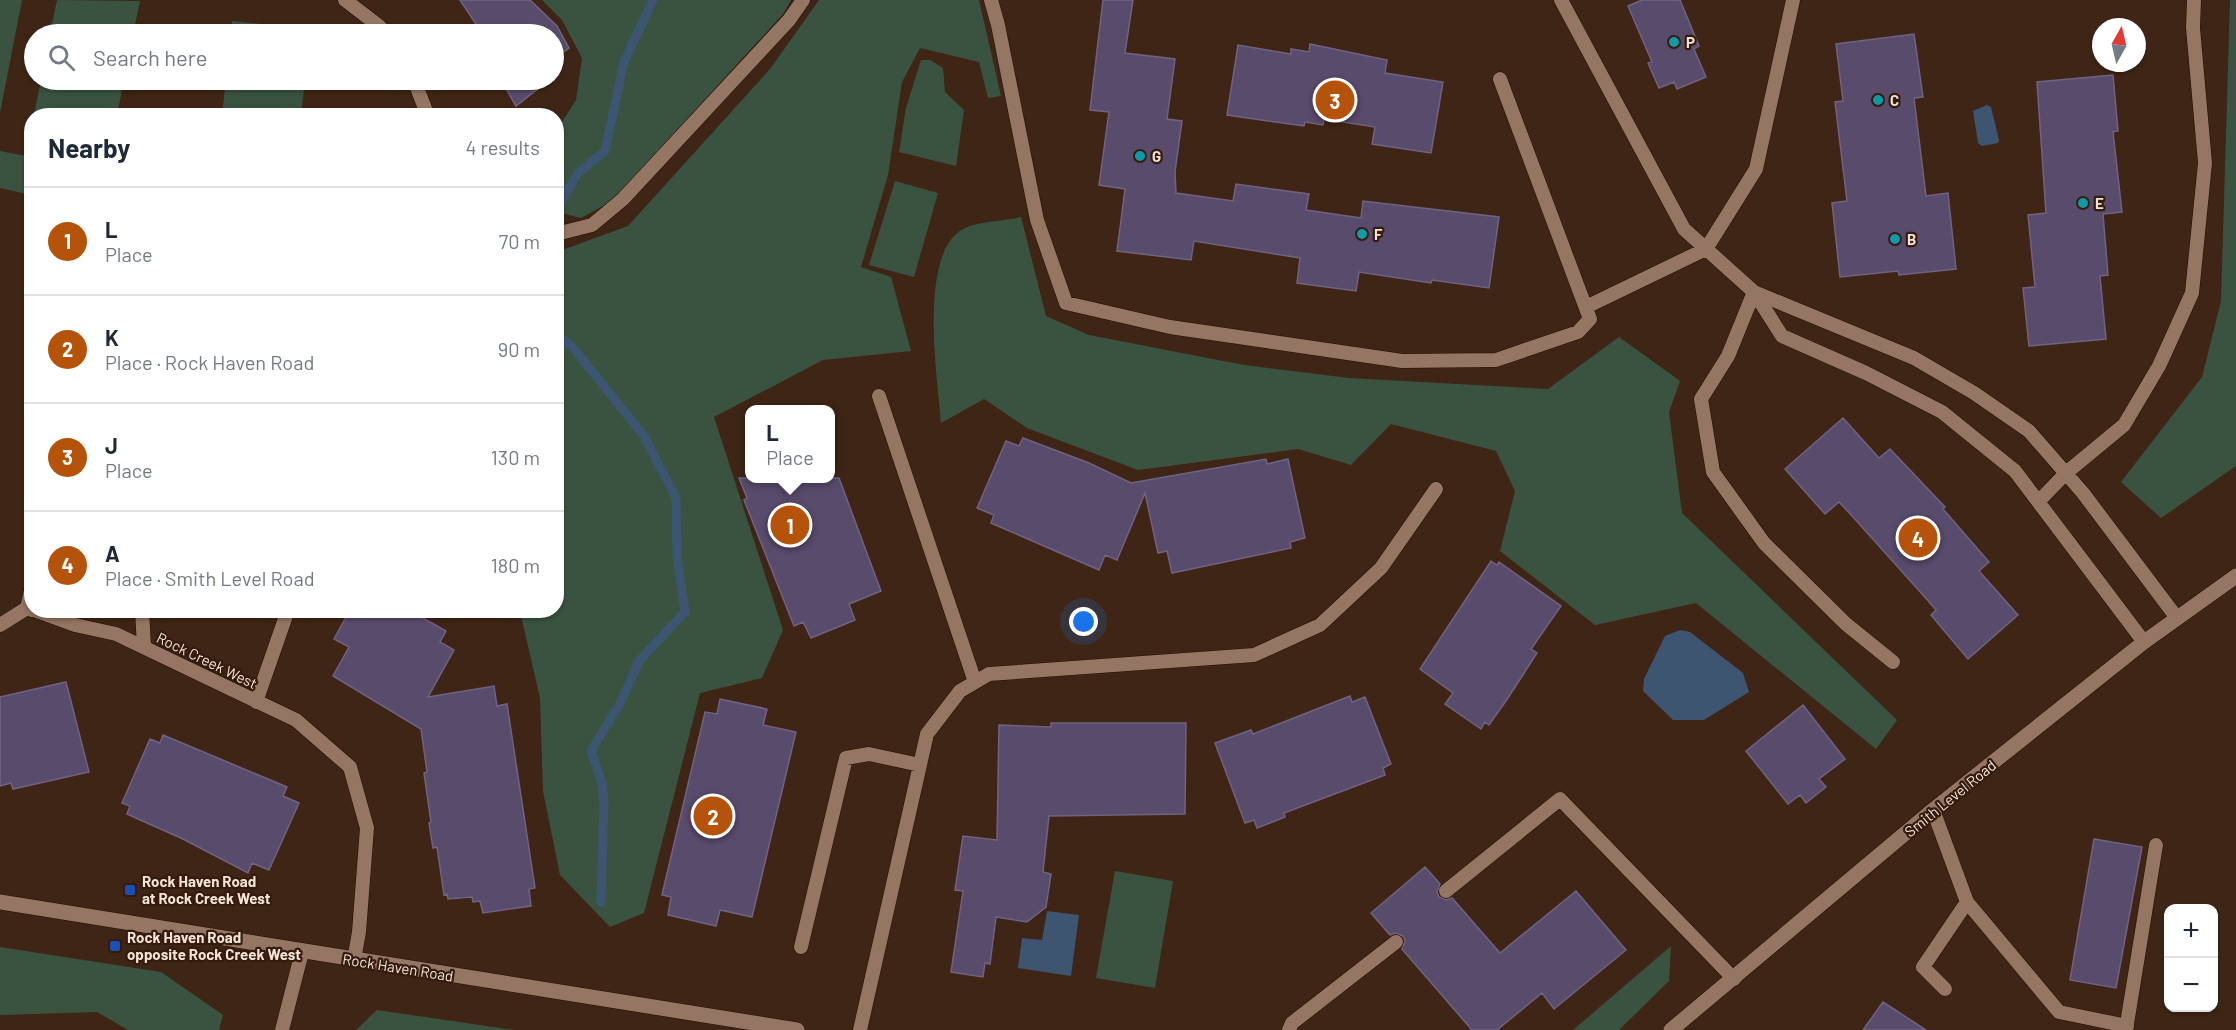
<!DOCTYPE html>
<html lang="en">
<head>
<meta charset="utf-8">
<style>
	body { margin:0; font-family:Barlow,sans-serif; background:#f2f2f3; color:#1f2937 }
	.controls { position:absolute; right:18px; bottom:18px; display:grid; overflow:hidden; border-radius:12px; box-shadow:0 2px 4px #0004 }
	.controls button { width:54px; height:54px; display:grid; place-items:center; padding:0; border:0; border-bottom:2px solid #e0e1e3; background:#fff; color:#1f2937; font:30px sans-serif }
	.compass { position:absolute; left:2092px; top:18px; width:54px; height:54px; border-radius:50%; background:#fff; box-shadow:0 2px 4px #0004; rotate:8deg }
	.you { position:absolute; left:1084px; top:622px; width:21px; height:21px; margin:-15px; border:4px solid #fff; border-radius:50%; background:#1a73e8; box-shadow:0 0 0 9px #1a73e833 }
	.badge { display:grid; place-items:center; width:39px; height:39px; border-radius:50%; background:#b45309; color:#fff; font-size:20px; font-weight:700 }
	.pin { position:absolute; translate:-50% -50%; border:3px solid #fff; box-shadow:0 2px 6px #0006 }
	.popup { position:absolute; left:745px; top:405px; width:90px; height:78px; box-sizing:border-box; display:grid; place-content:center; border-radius:12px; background:#fff; filter:drop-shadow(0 2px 4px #0005); font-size:20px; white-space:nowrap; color:#747a83 }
	.popup b { font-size:22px; color:#1f2937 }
	.popup::after { content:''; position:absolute; left:50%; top:100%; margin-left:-12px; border:12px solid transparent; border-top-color:#fff }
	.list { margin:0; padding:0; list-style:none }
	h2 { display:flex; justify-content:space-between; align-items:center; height:78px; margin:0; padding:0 24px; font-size:26px }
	h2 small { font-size:20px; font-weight:400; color:#747a83 }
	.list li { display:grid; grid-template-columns:39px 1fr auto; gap:18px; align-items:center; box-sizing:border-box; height:108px; padding:0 24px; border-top:2px solid #e0e1e3 }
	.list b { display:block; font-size:22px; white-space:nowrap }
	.list p { margin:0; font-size:20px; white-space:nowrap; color:#747a83 }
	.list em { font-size:20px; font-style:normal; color:#747a83 }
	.icon { flex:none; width:33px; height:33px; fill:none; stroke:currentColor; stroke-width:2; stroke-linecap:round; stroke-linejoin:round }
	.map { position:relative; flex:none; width:2236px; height:1030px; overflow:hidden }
	.search { position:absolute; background:#fff; box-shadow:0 2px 4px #0004; left:24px; top:24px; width:540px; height:66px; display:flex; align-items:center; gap:15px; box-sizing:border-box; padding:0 21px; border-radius:33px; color:#747a83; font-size:22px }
	.panel { position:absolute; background:#fff; box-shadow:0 2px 4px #0004; left:24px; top:108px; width:540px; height:510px; border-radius:24px }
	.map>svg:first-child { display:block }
	.green { fill:#3a5341 }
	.water { fill:#3d5571 }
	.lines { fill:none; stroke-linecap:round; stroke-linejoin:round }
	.stream { stroke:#3d5571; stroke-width:9 }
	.building { fill:#594b6c; stroke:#6f6381; stroke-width:1.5 }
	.service-casing { stroke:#250d01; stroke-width:15 }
	.minor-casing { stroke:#250d01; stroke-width:16 }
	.secondary-casing { stroke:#250d01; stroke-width:16 }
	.service { stroke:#957563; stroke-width:14 }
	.minor { stroke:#957563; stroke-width:15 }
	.secondary { stroke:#957563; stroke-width:15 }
	.culture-dot { fill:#0f9aa8; stroke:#341b0b; stroke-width:2 }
	.transit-dot { fill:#1a4fb4; stroke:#341b0b; stroke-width:2 }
	.labels { text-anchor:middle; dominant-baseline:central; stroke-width:4.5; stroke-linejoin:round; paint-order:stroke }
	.poi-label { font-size:15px; font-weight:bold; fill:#f5e3d9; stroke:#341b0b; text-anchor:start }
	.street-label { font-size:15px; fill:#f5e3d9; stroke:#341b0b }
</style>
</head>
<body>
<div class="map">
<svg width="2236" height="1030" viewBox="0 0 2236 1030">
	<rect width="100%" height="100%" fill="#3f2515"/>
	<path class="green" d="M0 0H22L0 113Z
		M57 0 140 1 133 34H50Z
		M542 0H791L783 14 612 201 581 218 557 212 556 136 562 122 576 100 582 58 562 20Z
		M819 0H979L1001 96 988 98 979 62 920 48 902 82 888 175 861 267 891 277 911 351 823 360 714 417 783 630 762 678 700 693 644 913 610 927 560 875 543 791 540 698 520 611 556 610 557 247 565 249 628 226 770 69Z
		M2230 0H2236V466L2161 518 2121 482 2202 377 2221 301Z
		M232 21 311 29 310 34H231Z
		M921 60H930L943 68 945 92 964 110 956 166 899 152 906 108Z
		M41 80H124L117 115H34Z
		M226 80H305L301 115H222Z
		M0 151 31 157V195L0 188Z
		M895 181 938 193 914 277 869 265Z
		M1021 217 1046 316 1089 335 1244 365 1349 378 1548 389 1619 337 1680 381 1669 412 1682 513 1897 720 1876 749 1696 603 1595 625 1500 551 1515 491 1496 451 1391 424 1351 465 1298 449 1138 470 1027 428 984 399 941 423C938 380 916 247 967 227 983 221 1004 221 1021 217Z
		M1115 871 1173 881 1155 988 1096 978Z
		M1671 946 1669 981 1619 1030H1573Z
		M0 947 161 972 223 1015 219 1030H128L97 1012 0 1015Z
		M377 1010 514 1030H356Z"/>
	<path class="water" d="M1987 105 1991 107 1999 140 1998 143 1982 146 1978 143 1973 111Z
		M1680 630 1690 632 1743 673 1749 692 1704 720H1673L1643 691 1644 679 1665 636Z
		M1047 911 1079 915 1071 976 1018 968 1022 938 1042 940Z"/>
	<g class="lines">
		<path class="stream" d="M556 211 578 173 605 151 624 62 653 0
			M556 334 574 349 644 436 676 498 677 558 685 612 640 660 619 705 591 751 602 783 604 803 601 902"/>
	</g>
	<path class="building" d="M460 0H530L557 26 569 48 554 59V34H468L466 31 476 24Z
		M1103 0H1133L1125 53 1175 59 1167 119 1182 121 1175 172 1176 193 1233 201 1236 184 1309 194 1306 210 1361 218 1363 201 1499 217 1489 288 1432 280 1431 283 1359 272 1356 291 1297 283 1300 258 1194 241 1191 260 1117 251 1125 189 1099 185 1109 112 1090 110Z
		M1642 0H1680L1699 46 1694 49 1706 77 1677 89 1674 82 1659 88 1648 63 1652 62 1628 6Z
		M1914 34 1923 97 1914 98 1926 196 1948 193 1956 269 1899 275 1898 271 1840 277 1832 203 1847 201 1835 102 1843 101 1836 44Z
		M1310 44 1387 60 1385 73 1443 82 1431 153 1372 144 1375 127 1324 119 1323 125 1305 122 1304 126 1227 115 1238 45 1291 54V49L1309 52Z
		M2113 75 2118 131 2113 132 2122 212 2103 214 2108 275 2100 276 2106 339 2029 346 2023 288 2035 287 2028 215 2046 213 2037 82Z
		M501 80H549L516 106Z
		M1843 418 1879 458 1890 449 1945 507 1943 509 1989 562 1979 571 2018 615 1968 659 1931 615 1936 610 1923 595 1853 517 1839 502 1825 514 1785 469Z
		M1023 438 1089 463 1131 483 1266 459 1267 464 1288 459 1305 538 1290 542 1291 548 1172 573 1167 551 1158 553 1145 493 1117 560 1105 555 1099 570 991 523 994 515 977 508 1006 441 1019 446Z
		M739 478H839L881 591 849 604 855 620 811 638 803 622 794 626 744 500 747 498Z
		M1491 561 1497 565 1499 562 1561 606 1531 649 1537 653 1508 698 1489 725 1485 722 1481 729 1445 704 1453 693 1420 669Z
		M350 610H409L446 631 440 642 454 650 428 697 494 686 497 706 507 704 535 888 529 889 531 906 483 913 480 901 473 902 472 897 448 899 447 894 444 895 437 847 433 848 429 823 431 822 424 773 427 772 421 729 333 676 349 647 334 639Z
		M66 682 89 772 13 789 11 783 0 786V697Z
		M1350 696 1352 702 1365 697 1391 764 1383 768 1385 775 1284 813 1285 817 1257 828 1254 820 1245 823 1215 743 1251 730 1253 734Z
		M720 699 767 709 763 725 796 732 752 917 720 910 716 926 668 915 671 897 662 895 705 712 717 714Z
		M1803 705 1845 759 1819 779 1826 787 1806 803 1800 795 1788 804 1746 751Z
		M1051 723H1186L1185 814 1049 816 1043 872 1051 874 1046 907 1027 922 996 917 990 964 985 963 983 977 951 972 963 891 955 890 963 836 997 840 999 725 1051 727Z
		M163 735 287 787 283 796 299 803 269 870 252 863 248 873 183 839 127 814 130 806 122 803 150 739 160 743Z
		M2094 839 2142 847 2116 988 2070 980Z
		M1425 867 1440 884 1437 892 1439 897 1447 900 1452 898 1500 953 1576 891 1626 950 1554 1009 1542 993 1497 1030H1472L1402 949 1405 941 1403 936 1395 933 1390 935 1371 913Z
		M1883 1002 1926 1030H1863Z"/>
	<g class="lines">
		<defs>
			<path id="service" d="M345 0 379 26 385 34
				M991 0 998 25 1037 220 1066 303 1170 327 1402 361 1496 360 1578 332 1590 319 1500 79
				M1561 0 1684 229 1754 292 1782 336 1866 373 1942 412 2015 471 2144 642
				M414 80 428 116
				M556 234 592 225 623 199 789 20 803 0
				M1754 292 1914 358 1974 393 2029 431 2083 493 2177 618
				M1754 292 1728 356 1701 399 1713 472 1764 543 1846 624 1893 662
				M1586 307 1706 249 1756 169 1793 0
				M879 396 975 682
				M2039 501 2066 473 2124 425 2159 366 2192 293 2205 163 2193 28 2194 0
				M27 608 32 586
				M34 610 75 625 116 634 296 720 350 767 367 828 359 932 354 960
				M142 610 144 647
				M0 625 27 608 32 610
				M256 702 288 610
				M1933 810 1967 902 2059 1012 2127 1026
				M1446 891 1560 799 1734 979
				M801 947 846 758 869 754 920 765
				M1945 989 1923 967 1967 902
				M282 1030 302 952
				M860 1030 927 734 960 691 989 674 1254 655 1320 625 1381 568 1436 489
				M1289 1030 1292 1023 1396 942
				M2126 1030 2156 845"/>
			<path id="minor" d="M0 902 797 1030"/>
			<path id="secondary" d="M1671 1030 1933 810 2144 642 2236 576"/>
		</defs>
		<use href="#service" class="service-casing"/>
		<use href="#minor" class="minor-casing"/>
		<use href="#secondary" class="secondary-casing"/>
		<use href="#service" class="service"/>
		<use href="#minor" class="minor"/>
		<use href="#secondary" class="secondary"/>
	</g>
	<g class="culture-dot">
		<circle cx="1674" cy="42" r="6"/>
		<circle cx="1878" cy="100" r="6"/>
		<circle cx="1140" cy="156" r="6"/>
		<circle cx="2083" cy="203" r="6"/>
		<circle cx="1362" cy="234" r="6"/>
		<circle cx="1895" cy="239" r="6"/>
	</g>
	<g class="transit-dot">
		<rect x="124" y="884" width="12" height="12" rx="3"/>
		<rect x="109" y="940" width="12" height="12" rx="3"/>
	</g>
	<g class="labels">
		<g class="poi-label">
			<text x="1686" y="42">P</text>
			<text x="1890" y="100">C</text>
			<text x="1152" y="156">G</text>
			<text x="2095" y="203">E</text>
			<text x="1374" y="234">F</text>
			<text x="1907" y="239">B</text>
			<text x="142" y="881">Rock Haven Road<tspan x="142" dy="17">at Rock Creek West</tspan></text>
			<text x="127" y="937">Rock Haven Road<tspan x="127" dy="17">opposite Rock Creek West</tspan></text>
		</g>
		<g class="street-label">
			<text transform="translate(207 660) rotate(26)">Rock Creek West</text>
			<text transform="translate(1950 798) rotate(-39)">Smith Level Road</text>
			<text transform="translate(398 967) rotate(9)">Rock Haven Road</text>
		</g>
	</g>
</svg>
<div class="controls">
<button>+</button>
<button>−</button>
</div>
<svg class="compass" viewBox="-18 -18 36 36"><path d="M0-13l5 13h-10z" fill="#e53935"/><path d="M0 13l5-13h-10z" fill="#747a83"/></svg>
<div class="you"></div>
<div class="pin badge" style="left:790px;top:525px">1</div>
<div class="popup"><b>L</b>Place</div>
<div class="pin badge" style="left:713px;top:816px">2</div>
<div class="pin badge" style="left:1335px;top:100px">3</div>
<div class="pin badge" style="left:1918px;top:538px">4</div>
<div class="search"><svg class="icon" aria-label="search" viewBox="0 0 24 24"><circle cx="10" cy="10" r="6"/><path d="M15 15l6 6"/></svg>Search here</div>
<section class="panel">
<h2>Nearby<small>4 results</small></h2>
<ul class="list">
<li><span class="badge">1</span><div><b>L</b><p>Place</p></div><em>70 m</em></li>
<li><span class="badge">2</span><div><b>K</b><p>Place · Rock Haven Road</p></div><em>90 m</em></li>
<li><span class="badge">3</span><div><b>J</b><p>Place</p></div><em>130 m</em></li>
<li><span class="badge">4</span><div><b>A</b><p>Place · Smith Level Road</p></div><em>180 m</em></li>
</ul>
</section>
</div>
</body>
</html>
